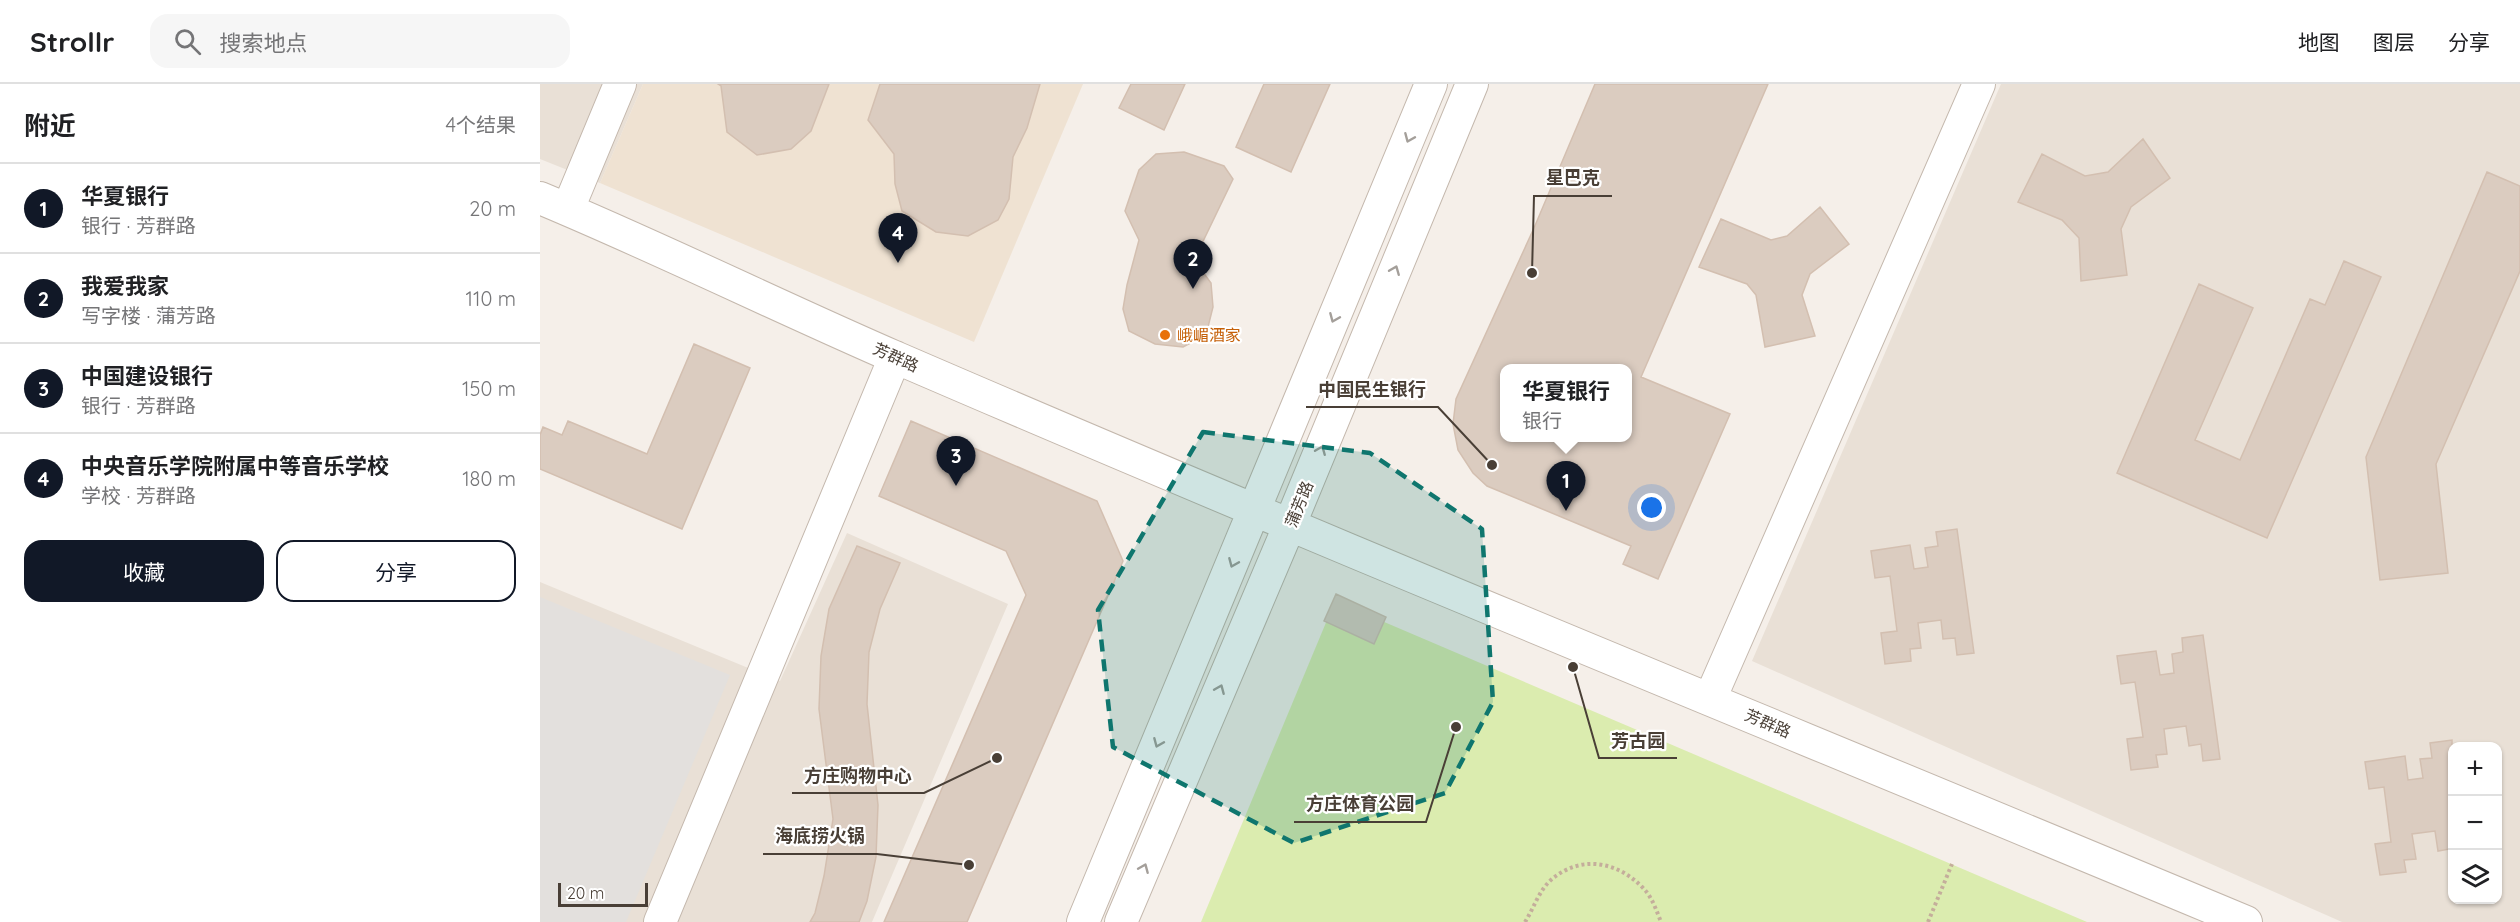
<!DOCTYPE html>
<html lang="zh">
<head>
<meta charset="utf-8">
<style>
	body { margin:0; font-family:Quicksand,"Noto Sans SC",sans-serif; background:#f6f6f6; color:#202124 }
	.controls { position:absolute; right:18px; bottom:18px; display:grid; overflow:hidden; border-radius:12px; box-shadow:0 2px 4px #0004 }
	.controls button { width:54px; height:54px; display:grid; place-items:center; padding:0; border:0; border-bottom:2px solid #e0e0e0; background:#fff; color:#202124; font:30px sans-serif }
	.scale { position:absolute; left:18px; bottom:15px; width:90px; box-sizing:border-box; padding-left:6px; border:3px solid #493f36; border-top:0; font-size:16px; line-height:21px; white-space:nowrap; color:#493f36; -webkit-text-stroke:4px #fff; paint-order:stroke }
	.you { position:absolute; left:1112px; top:424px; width:21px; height:21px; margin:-15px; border:4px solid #fff; border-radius:50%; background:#1a73e8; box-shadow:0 0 0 9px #1a73e833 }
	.badge { display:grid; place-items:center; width:39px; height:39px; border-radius:50%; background:#111827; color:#fff; font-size:20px; font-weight:700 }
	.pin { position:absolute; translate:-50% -50px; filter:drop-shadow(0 2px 3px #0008) }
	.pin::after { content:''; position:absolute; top:32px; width:21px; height:18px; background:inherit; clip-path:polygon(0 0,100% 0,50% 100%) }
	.popup { position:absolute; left:960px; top:280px; width:132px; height:78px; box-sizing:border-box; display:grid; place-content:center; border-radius:12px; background:#fff; filter:drop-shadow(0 2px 4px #0005); font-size:20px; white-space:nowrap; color:#757577 }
	.popup b { font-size:22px; color:#202124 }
	.popup::after { content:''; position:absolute; left:50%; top:100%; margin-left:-12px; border:12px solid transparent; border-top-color:#fff }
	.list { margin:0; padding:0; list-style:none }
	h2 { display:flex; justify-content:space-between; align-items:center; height:78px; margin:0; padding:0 24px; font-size:26px }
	h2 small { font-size:20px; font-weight:400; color:#757577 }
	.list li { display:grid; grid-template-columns:39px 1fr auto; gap:18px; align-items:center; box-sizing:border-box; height:90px; padding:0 24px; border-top:2px solid #e0e0e0 }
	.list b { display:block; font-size:22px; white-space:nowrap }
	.list p { margin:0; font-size:20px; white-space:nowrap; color:#757577 }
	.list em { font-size:20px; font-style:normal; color:#757577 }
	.actions { display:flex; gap:12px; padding:18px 24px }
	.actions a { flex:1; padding:14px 0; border:2px solid #111827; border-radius:18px; text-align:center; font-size:21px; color:#111827 }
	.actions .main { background:#111827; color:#fff }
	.icon { flex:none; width:33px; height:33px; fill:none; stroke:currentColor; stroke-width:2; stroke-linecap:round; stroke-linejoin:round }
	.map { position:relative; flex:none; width:1980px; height:838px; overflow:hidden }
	header { display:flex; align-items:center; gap:36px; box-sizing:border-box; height:84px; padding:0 30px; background:#fff; border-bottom:2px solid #e0e0e0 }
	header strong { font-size:28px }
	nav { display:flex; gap:33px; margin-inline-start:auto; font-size:21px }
	.search { width:420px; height:54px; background:#f6f6f6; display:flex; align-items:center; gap:15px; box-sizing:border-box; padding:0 21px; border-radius:18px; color:#757577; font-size:22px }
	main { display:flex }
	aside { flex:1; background:#fff }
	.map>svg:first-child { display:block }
	.residential { fill:#e9e0d6; fill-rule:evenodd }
	.education { fill:#efe2d2 }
	.green { fill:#dbecaf }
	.parking { fill:#e3e0dd }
	.building { fill:#dbccc0; stroke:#d3bfb0; stroke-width:1.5; fill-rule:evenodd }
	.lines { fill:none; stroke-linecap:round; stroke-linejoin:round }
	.minor-casing { stroke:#c4b8ad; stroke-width:34 }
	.path { stroke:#c4ae9b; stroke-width:4; stroke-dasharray:3 3; stroke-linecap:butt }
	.minor { stroke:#fff; stroke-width:32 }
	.oneway { stroke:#a49f9a }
	.marked { fill:#0f766e; fill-opacity:0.2; stroke:#0f766e; stroke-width:4.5; stroke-dasharray:12 8; stroke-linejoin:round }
	.food-dot { fill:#e8710a; stroke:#fff; stroke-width:2 }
	.labels { text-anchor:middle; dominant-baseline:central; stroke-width:4.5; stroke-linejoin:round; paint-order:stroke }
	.food-label { font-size:16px; fill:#c56008; stroke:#fff; text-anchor:start }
	.street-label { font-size:16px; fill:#493f36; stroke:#fff }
	.leader { fill:none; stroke:#493f36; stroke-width:2 }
	.callout-dot { fill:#493f36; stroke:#fff; stroke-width:2 }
	.callout-label { font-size:18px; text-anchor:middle; font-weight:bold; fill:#493f36; stroke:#fff; stroke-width:4.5; stroke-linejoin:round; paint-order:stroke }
</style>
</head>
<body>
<header>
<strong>Strollr</strong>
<div class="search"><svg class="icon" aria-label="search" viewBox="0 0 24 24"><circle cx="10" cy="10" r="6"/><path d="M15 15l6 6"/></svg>搜索地点</div>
<nav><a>地图</a><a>图层</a><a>分享</a></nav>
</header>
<main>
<aside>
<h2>附近<small>4个结果</small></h2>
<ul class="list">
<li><span class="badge">1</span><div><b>华夏银行</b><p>银行 · 芳群路</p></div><em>20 m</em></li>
<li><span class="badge">2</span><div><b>我爱我家</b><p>写字楼 · 蒲芳路</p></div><em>110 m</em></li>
<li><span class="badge">3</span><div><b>中国建设银行</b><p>银行 · 芳群路</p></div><em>150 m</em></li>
<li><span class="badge">4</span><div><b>中央音乐学院附属中等音乐学校</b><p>学校 · 芳群路</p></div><em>180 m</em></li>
</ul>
<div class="actions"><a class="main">收藏</a><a>分享</a></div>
</aside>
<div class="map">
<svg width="1980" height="838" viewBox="0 0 1980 838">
	<rect width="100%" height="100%" fill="#f5efe9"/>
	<path class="residential" d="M0 0H103L60 99 0 75Z
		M1461 0H1980V838H1802L1212 577ZM1912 662H1958V816H1912Z
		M307 449 468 520 332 838H0V498L240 597Z"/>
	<path class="education" d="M103 0H543L434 258 60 99Z"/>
	<path class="green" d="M795 517 1547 838H661Z"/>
	<path class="parking" d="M0 513 190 591 86 838H0Z"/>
	<path class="building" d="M178 0H289L271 47 251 65 217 71 187 48 181 2Z
		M340 0H500L487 44 473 73 469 115 458 136 428 152 396 148 362 127 355 100 354 70 328 36Z
		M591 0H645L624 46 579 24Z
		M724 0H790L751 88 696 63Z
		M1055 0H1228L1101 293 1190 330 1118 495 1083 480 1091 462 947 402 933 389 918 366 913 340 916 315 994 144ZM964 284H1088V354H964Z
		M1603 55 1630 94 1591 123 1581 145 1587 191 1541 197 1539 154 1522 136 1478 118 1502 70 1545 92 1568 88Z
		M644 68 684 82 693 95 654 176 671 199 673 223 666 251 643 263 615 260 589 247 583 225 587 201 599 156 585 127 599 86 616 70Z
		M1947 88 1980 102V187L1896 380 1908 489 1840 496 1826 373Z
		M1280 123 1309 160 1270 190 1262 211 1275 252 1225 263 1216 211 1207 200 1159 183 1181 135 1231 156 1247 152Z
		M1804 177 1841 193 1727 454 1577 389 1659 200 1713 224 1655 356 1700 376 1770 215 1785 221Z
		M154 260 210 284 142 445 0 385V351L3 343 22 351 28 337 107 370Z
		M371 337 557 417 583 477 427 838H344L486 511 466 467 339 412Z
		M1417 445 1434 569 1417 571 1415 554 1403 555 1401 536 1378 539 1381 564 1370 565 1371 577 1345 580 1341 549 1357 547 1350 492 1335 494 1331 467 1370 461 1374 485 1388 483 1385 464 1398 462 1396 448Z
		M317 462 360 479 340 525 329 568 327 620 338 721 336 773 327 817 319 838H270L275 829 284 792 293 735 279 625 281 572 289 525Z
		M796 510 846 533 834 560 784 537Z
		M1663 551 1680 675 1663 677 1661 660 1649 662 1646 642 1624 645 1627 670 1616 671 1618 683 1591 686 1587 655 1603 653 1595 598 1581 600 1577 572 1616 567 1620 591 1634 589 1632 570 1643 568 1642 554Z
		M1912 656V782L1909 765 1898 767 1895 747 1872 750 1876 775 1864 776 1866 788 1840 791 1835 760 1851 758 1844 703 1829 705 1825 678 1865 672 1868 696 1883 694 1880 675 1892 674 1890 659Z"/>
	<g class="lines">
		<defs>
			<path id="minor" d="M0 114C120 164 237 222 357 274 804 467 1256 650 1706 838
				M28 125 80 0
				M1170 615 1439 0
				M120 838 355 273
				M543 838 891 0
				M581 838 750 440 932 0"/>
		</defs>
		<use href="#minor" class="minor-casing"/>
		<path class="path" d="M985 838C994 824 999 806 1012 795 1042 770 1079 778 1104 805 1112 813 1117 828 1121 838
			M1388 838 1412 780"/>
		<use href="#minor" class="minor"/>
	</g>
	<defs><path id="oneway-chevron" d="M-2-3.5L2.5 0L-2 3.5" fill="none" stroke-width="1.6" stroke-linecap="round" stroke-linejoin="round" transform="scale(1.5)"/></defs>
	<g class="oneway">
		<use href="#oneway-chevron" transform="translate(869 54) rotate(113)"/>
		<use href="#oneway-chevron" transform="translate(855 186) rotate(-68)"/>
		<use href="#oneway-chevron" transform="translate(794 234) rotate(113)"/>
		<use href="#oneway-chevron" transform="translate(781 366) rotate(-68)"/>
		<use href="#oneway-chevron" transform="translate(693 479) rotate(113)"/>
		<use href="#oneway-chevron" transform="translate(680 605) rotate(-67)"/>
		<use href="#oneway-chevron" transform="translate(618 659) rotate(113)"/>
		<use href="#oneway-chevron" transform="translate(604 784) rotate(-67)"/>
	</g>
	<path class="marked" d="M663 348 830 369 942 445 953 618 905 709 754 759 573 663 558 526Z"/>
	<circle class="food-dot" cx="625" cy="251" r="6"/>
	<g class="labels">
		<g class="food-label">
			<text x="637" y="251">峨嵋酒家</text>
		</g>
		<g class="street-label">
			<text transform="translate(356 273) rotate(24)">芳群路</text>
			<text transform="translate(759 420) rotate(-68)">蒲芳路</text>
			<text transform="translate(1228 639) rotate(23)">芳群路</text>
		</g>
	</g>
	<path class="leader" d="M992 189L994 112H1072M952 381L898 323H766M1033 583L1059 674H1137M457 674L384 709H252M916 643L886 738H754M429 781L337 770H223"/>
	<g class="callout-dot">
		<circle cx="992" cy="189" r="6"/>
		<circle cx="952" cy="381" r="6"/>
		<circle cx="1033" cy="583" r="6"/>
		<circle cx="457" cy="674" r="6"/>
		<circle cx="916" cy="643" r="6"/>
		<circle cx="429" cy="781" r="6"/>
	</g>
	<g class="callout-label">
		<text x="1033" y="100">星巴克</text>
		<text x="832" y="312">中国民生银行</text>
		<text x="1098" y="663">芳古园</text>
		<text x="318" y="698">方庄购物中心</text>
		<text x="820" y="726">方庄体育公园</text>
		<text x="280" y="758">海底捞火锅</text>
	</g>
</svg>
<div class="controls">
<button>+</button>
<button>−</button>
<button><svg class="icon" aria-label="layers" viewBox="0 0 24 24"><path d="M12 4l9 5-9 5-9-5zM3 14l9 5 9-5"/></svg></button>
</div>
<div class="scale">20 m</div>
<div class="you"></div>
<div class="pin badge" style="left:1026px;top:427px">1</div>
<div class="popup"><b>华夏银行</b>银行</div>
<div class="pin badge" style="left:653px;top:205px">2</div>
<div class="pin badge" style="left:416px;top:402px">3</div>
<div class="pin badge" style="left:358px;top:179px">4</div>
</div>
</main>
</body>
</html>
